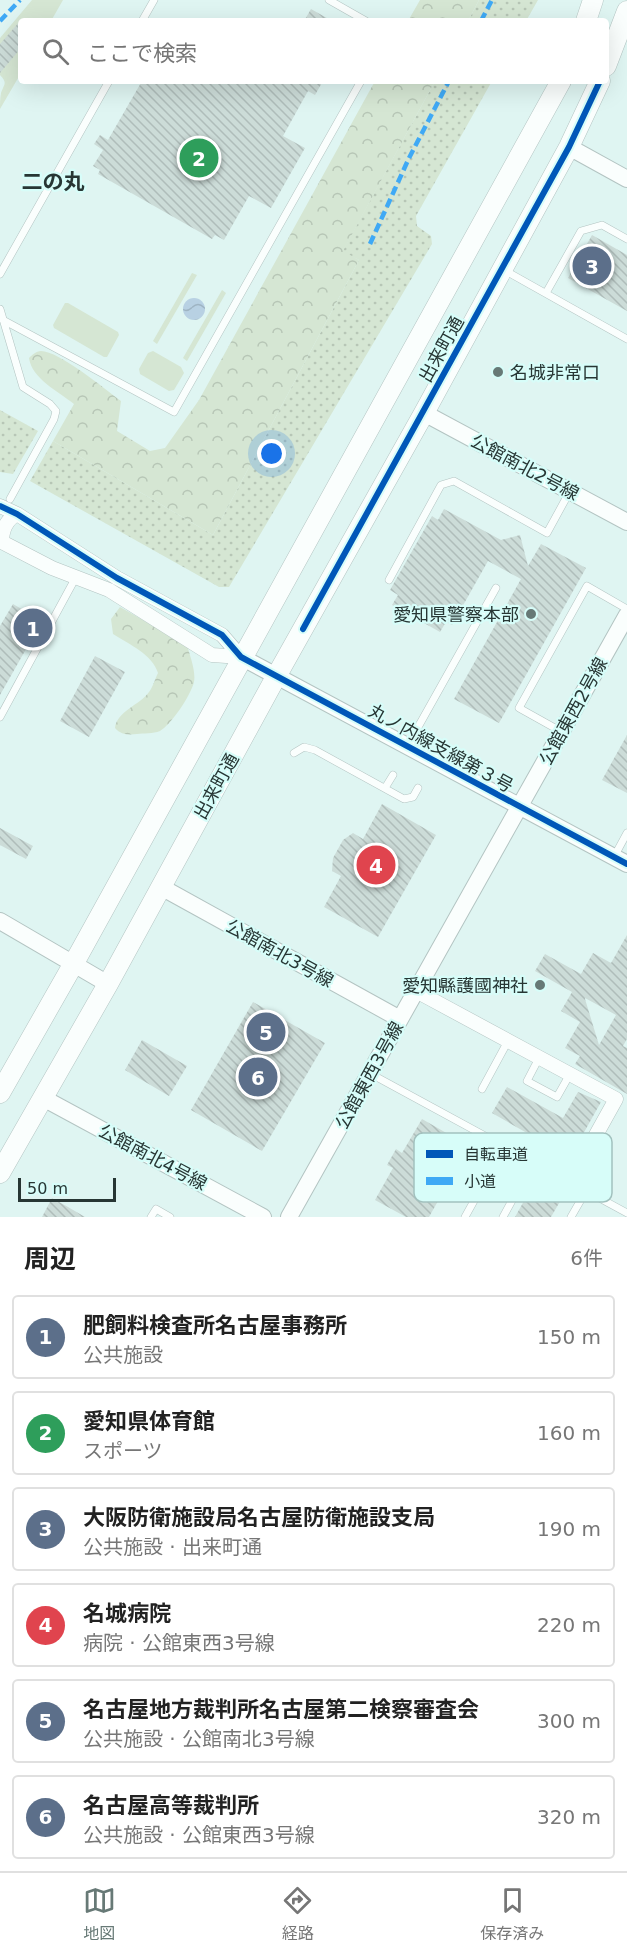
<!DOCTYPE html>
<html lang="ja">
<head>
<meta charset="utf-8">
<style>
	body { margin:0; font-family:"DejaVu Sans","Noto Sans JP",sans-serif; background:#f6f6f6; color:#222 }
	.scale { position:absolute; left:18px; bottom:15px; width:98px; box-sizing:border-box; padding-left:6px; border:3px solid #273634; border-top:0; font-size:16px; line-height:21px; white-space:nowrap; color:#273634; -webkit-text-stroke:4px #d7fdf9; paint-order:stroke }
	.you { position:absolute; left:272px; top:454px; width:21px; height:21px; margin:-15px; border:4px solid #fff; border-radius:50%; background:#1a73e8; box-shadow:0 0 0 9px #1a73e833 }
	.badge { display:grid; place-items:center; width:39px; height:39px; border-radius:50%; background:#677976; color:#fff; font-size:20px; font-weight:700 }
	.pin { position:absolute; translate:-50% -50%; border:3px solid #fff; box-shadow:0 2px 6px #0006 }
	.list { margin:0; padding:0; list-style:none }
	h2 { display:flex; justify-content:space-between; align-items:center; height:78px; margin:0; padding:0 24px; font-size:26px }
	h2 small { font-size:20px; font-weight:400; color:#767676 }
	.list li { display:grid; grid-template-columns:39px 1fr auto; gap:18px; align-items:center; box-sizing:border-box; height:84px; margin:0 12px 12px; padding:0 12px; border:2px solid #e0e0e0; border-radius:6px }
	.list b { display:block; font-size:22px; white-space:nowrap }
	.list p { margin:0; font-size:20px; white-space:nowrap; color:#767676 }
	.list em { font-size:20px; font-style:normal; color:#767676 }
	.icon { flex:none; width:33px; height:33px; fill:none; stroke:currentColor; stroke-width:2; stroke-linecap:round; stroke-linejoin:round }
	.map { position:relative; flex:none; width:627px; height:1217px; overflow:hidden }
	.search { position:absolute; background:#fff; box-shadow:0 6px 24px #0002; left:18px; right:18px; top:18px; height:66px; display:flex; align-items:center; gap:15px; box-sizing:border-box; padding:0 21px; border-radius:6px; color:#767676; font-size:22px }
	.sheet { height:654px; background:#fff }
	nav { display:flex; justify-content:space-around; align-items:center; box-sizing:border-box; height:84px; border-top:2px solid #e0e0e0; background:#fff; font-size:16px; color:#767676 }
	nav a { display:grid; justify-items:center; gap:3px }
	nav .on { color:#677976 }
	.map>svg:first-child { display:block }
	.grass { fill:url(#grass-dots) }
	.forest { fill:url(#forest-crowns) }
	.garden { fill:#d5e6d3 }
	.water { fill:url(#water-waves) }
	.building { fill:url(#building-back-hatch); fill-rule:evenodd }
	.lines { fill:none; stroke-linecap:round; stroke-linejoin:round }
	.service-casing { stroke:#b3c4c2; stroke-width:8 }
	.minor-casing { stroke:#b3c4c2; stroke-width:15 }
	.tertiary-casing { stroke:#b3c4c2; stroke-width:18 }
	.secondary-casing { stroke:#b3c4c2; stroke-width:21 }
	.service { stroke:#fafefd; stroke-width:7 }
	.minor { stroke:#fafefd; stroke-width:14 }
	.tertiary { stroke:#fafefd; stroke-width:16 }
	.secondary { stroke:#fafefd; stroke-width:20 }
	.quiet { stroke:#3fa9f5; stroke-width:4.5; stroke-dasharray:9 4.5; stroke-linecap:butt }
	.cycleway-casing { stroke:#d7fdf9; stroke-width:10 }
	.cycleway { stroke:#0057b8; stroke-width:6 }
	.poi-dot { fill:#677976; stroke:#d7fdf9; stroke-width:2 }
	.labels { text-anchor:middle; dominant-baseline:central; stroke-width:4.5; stroke-linejoin:round; paint-order:stroke }
	.street-label { font-size:18px; fill:#273634; stroke:#d7fdf9 }
	.poi-label { font-size:18px; fill:#273634; stroke:#d7fdf9; text-anchor:end }
	.quarter-label { font-size:21px; font-weight:bold; fill:#273634; stroke:#d7fdf9 }
	.key { fill:#d7fdf9; stroke:#a2c1be; stroke-width:1.5 }
	.key-label { font-size:16px; fill:#273634 }
</style>
</head>
<body>
<div class="map">
<svg width="627" height="1217" viewBox="0 0 627 1217">
	<defs>
		<pattern id="grass-dots" width="8" height="8" patternUnits="userSpaceOnUse" patternTransform="scale(1.5)"><rect width="8" height="8" fill="#d5e6d3"/><path d="M2 2h.1M6 6h.1" fill="none" stroke="#b7c6b6" stroke-width="1.8" stroke-linecap="round"/></pattern>
		<pattern id="forest-crowns" width="20" height="18" patternUnits="userSpaceOnUse" patternTransform="scale(1.5)"><rect width="20" height="18" fill="#d5e6d3"/><path d="M2 6a3 3 0 1 1 6 0M12 15a3 3 0 1 1 6 0" fill="none" stroke="#b7c6b6"/></pattern>
		<pattern id="water-waves" width="16" height="10" patternUnits="userSpaceOnUse" patternTransform="scale(1.5)"><rect width="16" height="10" fill="#b8d1e3"/><path d="M0 5q4-4 8 0t8 0" fill="none" stroke="#9eb4c3"/></pattern>
		<pattern id="building-back-hatch" width="6" height="6" patternUnits="userSpaceOnUse" patternTransform="scale(1.5)"><rect width="6" height="6" fill="#ccdcd8"/><path d="M-1 5l2 2M0 0l6 6M5-1l2 2" fill="none" stroke="#afbdba"/></pattern>
	</defs>
	<rect width="100%" height="100%" fill="#dff5f2"/>
	<path class="grass" d="M479 0H538L526 21H468Z
		M435 81H492L416 216 417 226 431 236 432 244 229 587H219L30 481 53 441 213 535 359 260 342 252Z
		M0 410 38 431 13 474 0 472Z"/>
	<path class="forest" d="M420 0H479L468 21H408Z
		M375 81H435L343 251 359 260 213 535 53 441 74 404C58 391 32 379 29 358 32 355 36 351 41 351 59 351 105 389 121 401L117 431 150 451 165 448 199 400Z
		M120 607 187 645C190 656 196 671 194 682 191 695 171 725 160 731 153 734 144 733 137 734 129 735 121 735 115 728 117 711 140 705 149 692 153 687 155 679 158 673 152 654 130 645 113 634L111 619Z"/>
	<path class="garden" d="M32 0H63L51 21H21V73L0 109C0 104 0 98 1 93 4 84 8 83 0 75V38Z
		M192 273 197 275 157 344 153 341Z
		M222 290 226 293 187 361 183 358Z
		M65 303H68L118 332 119 335 107 357H104L54 328 53 325Z
		M153 351 181 367 184 373 174 390 169 391 140 374 139 369 148 353Z"/>
	<path class="water" d="M183 309a11 11 0 1 1 22 0a11 11 0 1 1-22 0Z"/>
	<path class="building" d="M311 9 332 21H304Z
		M21 20V48L0 73V44Z
		M142 81H323L315 95 308 91 283 136 305 148 271 208 249 196 224 240 215 235 212 239 98 174 100 170 93 166 103 150 94 144 100 135 108 140Z
		M592 235 627 255V311L568 278Z
		M444 509 501 540 520 535 528 566 541 544 586 568 499 723 454 699 521 579 488 561 452 625 446 622 440 632 392 605 398 595 390 590 432 516 438 520Z
		M13 604 42 621 0 695V626Z
		M95 656 125 672 89 737 60 721Z
		M627 735V793L602 780Z
		M382 804 436 835 378 937 324 907 341 876 332 871 333 858 343 840 353 833 363 839Z
		M0 828 33 846 26 859 0 845Z
		M627 935V1039L623 1046 627 1048V1094L575 1064 580 1056 565 1048 580 1022 561 1011 572 992 535 971 545 954 581 974 593 953 611 963ZM585 998 616 1015 599 1045 585 999Z
		M253 1002 325 1043 262 1151 191 1110Z
		M142 1040 187 1066 169 1096 125 1070Z
		M507 1087 563 1118 578 1092 601 1102 573 1152 544 1136 541 1141 492 1113Z
		M422 1119 469 1146 429 1217H406L375 1200 393 1168 387 1165 396 1149 402 1153Z
		M534 1183 562 1198 551 1217H515Z
		M52 1198 68 1207 85 1217H42Z"/>
	<g class="lines">
		<defs>
			<path id="service" d="M329 0 366 21
				M142 21 154 0
				M504 270 627 339
				M0 274 109 81
				M546 293 581 231 602 225 627 239
				M0 309 23 387 50 404 56 411 54 419 10 499
				M3 320 174 412 361 81
				M389 580 441 485 454 481 547 533 570 491
				M0 717 76 577
				M562 732 519 708 587 586 627 609
				M408 745 496 588
				M294 753 304 747 315 750 404 799 413 797 418 788
				M385 788 393 775
				M614 857 627 833
				M539 1058 527 1081 557 1097 570 1074
				M371 1074 627 1213
				M482 1089 508 1041
				M151 1217 156 1209 170 1217
				M465 1217 504 1147
				M503 1217 533 1162
				M571 1217 586 1191"/>
			<path id="minor" d="M0 506 17 514 117 578 222 635 241 657
				M0 541 52 568 109 590 212 655 241 657
				M2 542C2 530 6 520 17 514
				M416 991 616 1099 582 1160"/>
			<path id="tertiary" d="M569 147 627 179
				M424 413 627 522
				M241 657 627 864
				M161 887 400 1019
				M0 921 108 984
				M43 1098 263 1217
				M289 1217 627 615"/>
			<path id="secondary" d="M586 21 593 0
				M606 66 627 11
				M0 1093 74 963 561 81
				M0 1173 108 984 277 675 424 413 569 147 600 81"/>
		</defs>
		<use href="#service" class="service-casing"/>
		<use href="#minor" class="minor-casing"/>
		<use href="#tertiary" class="tertiary-casing"/>
		<use href="#secondary" class="secondary-casing"/>
		<use href="#service" class="service"/>
		<use href="#minor" class="minor"/>
		<use href="#tertiary" class="tertiary"/>
		<use href="#secondary" class="secondary"/>
		<path class="quiet" d="M0 21 20 0
			M481 21 492 0
			M370 244 409 158 449 81"/>
		<defs>
			<path id="cycleway" d="M0 506 17 514 117 578 222 635 241 657 627 864
				M303 629 569 147 600 81"/>
		</defs>
		<use href="#cycleway" class="cycleway-casing"/>
		<use href="#cycleway" class="cycleway"/>
	</g>
	<g class="poi-dot">
		<circle cx="498" cy="372" r="6"/>
		<circle cx="531" cy="614" r="6"/>
		<circle cx="540" cy="985" r="6"/>
	</g>
	<g class="labels">
		<g class="street-label">
			<text transform="translate(441 349) rotate(-61)">出来町通</text>
			<text transform="translate(525 467) rotate(28)">公館南北2号線</text>
			<text transform="translate(573 711) rotate(-61)">公館東西2号線</text>
			<text transform="translate(441 748) rotate(29)">丸ノ内線支線第３号</text>
			<text transform="translate(216 786) rotate(-61)">出来町通</text>
			<text transform="translate(280 953) rotate(29)">公館南北3号線</text>
			<text transform="translate(369 1075) rotate(-61)">公館東西3号線</text>
			<text transform="translate(153 1157) rotate(28)">公館南北4号線</text>
		</g>
		<g class="poi-label">
			<text x="510" y="372" text-anchor="start">名城非常口</text>
			<text x="519" y="614">愛知県警察本部</text>
			<text x="528" y="985">愛知縣護國神社</text>
		</g>
		<g class="quarter-label">
			<text x="53" y="182">二の丸</text>
		</g>
	</g>
	<rect x="414" y="1133" width="198" height="69" rx="9" class="key"/>
	<rect x="426" y="1150" width="27" height="8" fill="#0057b8"/>
	<rect x="426" y="1177" width="27" height="8" fill="#3fa9f5"/>
	<g class="key-label">
		<text x="464" y="1160">自転車道</text>
		<text x="464" y="1187">小道</text>
	</g>
</svg>
<div class="scale">50 m</div>
<div class="you"></div>
<div class="pin badge" style="left:33px;top:628px;background:#5c6f8a">1</div>
<div class="pin badge" style="left:199px;top:158px;background:#2e9e5b">2</div>
<div class="pin badge" style="left:592px;top:266px;background:#5c6f8a">3</div>
<div class="pin badge" style="left:376px;top:865px;background:#e0444e">4</div>
<div class="pin badge" style="left:266px;top:1032px;background:#5c6f8a">5</div>
<div class="pin badge" style="left:258px;top:1077px;background:#5c6f8a">6</div>
<div class="search"><svg class="icon" aria-label="search" viewBox="0 0 24 24"><circle cx="10" cy="10" r="6"/><path d="M15 15l6 6"/></svg>ここで検索</div>
</div>
<section class="sheet">
<h2>周辺<small>6件</small></h2>
<ul class="list">
<li><span class="badge" style="background:#5c6f8a">1</span><div><b>肥飼料検査所名古屋事務所</b><p>公共施設</p></div><em>150 m</em></li>
<li><span class="badge" style="background:#2e9e5b">2</span><div><b>愛知県体育館</b><p>スポーツ</p></div><em>160 m</em></li>
<li><span class="badge" style="background:#5c6f8a">3</span><div><b>大阪防衛施設局名古屋防衛施設支局</b><p>公共施設 · 出来町通</p></div><em>190 m</em></li>
<li><span class="badge" style="background:#e0444e">4</span><div><b>名城病院</b><p>病院 · 公館東西3号線</p></div><em>220 m</em></li>
<li><span class="badge" style="background:#5c6f8a">5</span><div><b>名古屋地方裁判所名古屋第二検察審査会</b><p>公共施設 · 公館南北3号線</p></div><em>300 m</em></li>
<li><span class="badge" style="background:#5c6f8a">6</span><div><b>名古屋高等裁判所</b><p>公共施設 · 公館東西3号線</p></div><em>320 m</em></li>
</ul>
</section>
<nav>
<a class="on"><svg class="icon" aria-label="map" viewBox="0 0 24 24"><path d="M3 6l6-2 6 2 6-2v14l-6 2-6-2-6 2zM9 4v14M15 6v14"/></svg>地図</a>
<a><svg class="icon" aria-label="directions" viewBox="0 0 24 24"><path d="M12 3l9 9-9 9-9-9zM9 14v-3h6M13 9l2 2-2 2"/></svg>経路</a>
<a><svg class="icon" aria-label="saved" viewBox="0 0 24 24"><path d="M7 4h10v16l-5-4-5 4z"/></svg>保存済み</a>
</nav>
</body>
</html>
